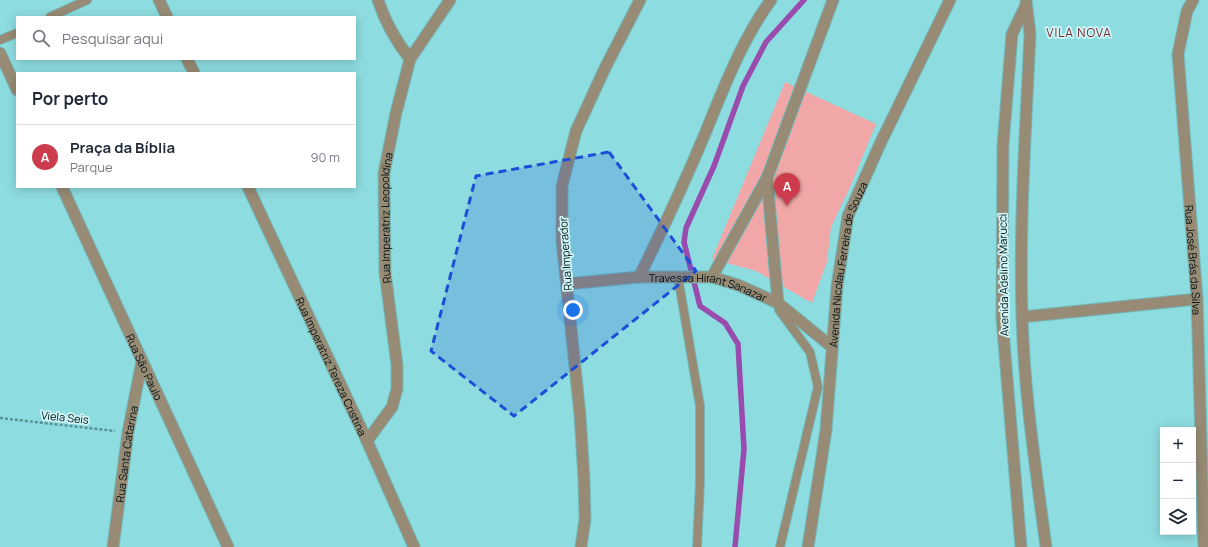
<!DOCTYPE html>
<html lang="pt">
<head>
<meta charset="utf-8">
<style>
	body { margin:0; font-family:Manrope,sans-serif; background:#f6f6f7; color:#1f2937 }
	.controls { position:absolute; right:12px; bottom:12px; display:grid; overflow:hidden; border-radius:0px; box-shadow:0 2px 10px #0003 }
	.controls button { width:36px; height:36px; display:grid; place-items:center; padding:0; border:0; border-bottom:1px solid #e0e1e3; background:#fff; color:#1f2937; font:20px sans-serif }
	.you { position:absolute; left:573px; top:310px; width:14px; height:14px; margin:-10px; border:3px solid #fff; border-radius:50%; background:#1a73e8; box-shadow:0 0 0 6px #1a73e833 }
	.badge { display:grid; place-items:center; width:26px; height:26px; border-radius:50%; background:#cc3c4c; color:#fff; font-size:13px; font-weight:700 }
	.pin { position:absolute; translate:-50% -33px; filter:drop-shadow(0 1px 2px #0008) }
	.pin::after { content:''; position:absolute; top:21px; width:14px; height:12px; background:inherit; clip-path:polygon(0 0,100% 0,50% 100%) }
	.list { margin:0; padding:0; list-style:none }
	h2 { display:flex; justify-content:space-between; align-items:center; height:52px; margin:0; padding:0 16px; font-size:17px }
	h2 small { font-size:13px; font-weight:400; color:#747a83 }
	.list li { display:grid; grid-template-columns:26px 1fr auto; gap:12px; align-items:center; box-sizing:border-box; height:64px; padding:0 16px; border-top:1px solid #e0e1e3 }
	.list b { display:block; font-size:15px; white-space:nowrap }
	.list p { margin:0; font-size:13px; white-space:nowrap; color:#747a83 }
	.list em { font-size:13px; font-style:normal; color:#747a83 }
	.icon { flex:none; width:22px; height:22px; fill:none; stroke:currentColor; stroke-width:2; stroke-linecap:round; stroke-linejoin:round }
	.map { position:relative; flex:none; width:1208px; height:547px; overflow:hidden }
	.search { position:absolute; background:#fff; box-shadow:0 2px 10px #0003; left:16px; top:16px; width:340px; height:44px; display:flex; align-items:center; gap:10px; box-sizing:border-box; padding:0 14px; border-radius:0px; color:#747a83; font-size:15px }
	.panel { position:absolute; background:#fff; box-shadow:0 2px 10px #0003; left:16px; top:72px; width:340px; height:116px; border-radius:0px }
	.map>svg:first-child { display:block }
	.green { fill:#f1a7a7 }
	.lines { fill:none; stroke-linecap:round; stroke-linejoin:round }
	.stream { stroke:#994cad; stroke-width:5.5 }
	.service-casing { stroke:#74b8ba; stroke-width:10 }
	.minor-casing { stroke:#74b8ba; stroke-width:13 }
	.tertiary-casing { stroke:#74b8ba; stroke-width:13 }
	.path { stroke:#599194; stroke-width:2.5; stroke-dasharray:3 2; stroke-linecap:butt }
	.service { stroke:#988b75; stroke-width:8 }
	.minor { stroke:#988b75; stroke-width:11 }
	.tertiary { stroke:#988b75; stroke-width:11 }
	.marked { fill:#1d4ed8; fill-opacity:0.2; stroke:#1d4ed8; stroke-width:3; stroke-dasharray:8 5; stroke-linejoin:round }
	.labels { text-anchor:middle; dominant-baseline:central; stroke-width:3.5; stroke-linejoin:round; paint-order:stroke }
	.street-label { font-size:11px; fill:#001213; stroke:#d0f6f7 }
	.neighbourhood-label { font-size:12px; letter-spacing:1px; fill:#722b30; stroke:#d0f6f7 }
</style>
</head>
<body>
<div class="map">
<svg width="1208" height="547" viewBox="0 0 1208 547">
	<rect width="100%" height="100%" fill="#8ddcdf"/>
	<path class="green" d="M785 82 876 124 851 185 831 227 827 262 812 303 756 271 712 259Z"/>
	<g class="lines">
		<path class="stream" d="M735 547 744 449 738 344 725 323 700 306 684 242 686 228 714 166 743 86 766 42 804 0"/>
		<defs>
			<path id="service" d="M50 17 87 0
				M0 40 17 33
				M678 277 700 406V482L697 547
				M779 310 810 352 818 387 780 547"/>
			<g id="minor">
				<path d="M159 0 167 17"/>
				<path d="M378 0C385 22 396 41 410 59"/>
				<path d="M1026 0 1030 34C1026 127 1019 222 1022 315 1024 393 1036 470 1046 547"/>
				<path id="s1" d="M1193 0 1187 11 1178 54 1197 299 1204 547"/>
				<path d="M0 53 17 90"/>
				<path d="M187 59 194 73"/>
				<path d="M767 178 778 303"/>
				<path id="s2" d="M62 187 228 547"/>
				<path id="s3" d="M248 187 367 441 414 547"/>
				<path d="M639 277C662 231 684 184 704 136 723 90 741 41 771 0"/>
				<path d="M712 277 767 178 833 0"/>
				<path id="s4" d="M567 284 639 277H712L738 285 778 303 832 347"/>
				<path d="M1022 317 1197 299"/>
				<path id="s5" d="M367 441 392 407 397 389V365L385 272 384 173 396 113 410 59 450 0"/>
				<path id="s6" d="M113 547 128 432 142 361"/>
				<path d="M581 547 585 519 584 479 580 415 562 241V186L576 131 605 68 640 0"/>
				<path d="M1021 547 1002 318 1003 145 1012 34 1026 5"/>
			</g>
			<g id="tertiary">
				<path id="s7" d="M808 547 826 430 837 286 848 216 880 144 950 0"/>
			</g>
		</defs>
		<use href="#service" class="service-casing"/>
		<use href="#minor" class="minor-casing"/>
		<use href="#tertiary" class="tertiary-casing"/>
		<path class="path" d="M0 418 115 431"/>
		<use href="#service" class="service"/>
		<use href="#minor" class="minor"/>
		<use href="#tertiary" class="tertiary"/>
	</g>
	<path class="marked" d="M609 152 696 271 514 416 431 351 476 176Z"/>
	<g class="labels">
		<g class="street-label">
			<text stroke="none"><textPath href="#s5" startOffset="233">Rua Imperatriz Leopoldina</textPath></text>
			<text transform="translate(565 254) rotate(-94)">Rua Imperador</text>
			<text stroke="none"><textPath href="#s1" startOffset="263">Rua José Brás da Silva</textPath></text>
			<text stroke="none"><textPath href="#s7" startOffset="286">Avenida Nicolau Ferreira de Souza</textPath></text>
			<text transform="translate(1003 275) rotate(-91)">Avenida Adelino Marucci</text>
			<text stroke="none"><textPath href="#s4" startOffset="143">Travessa Hirant Sanazar</textPath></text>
			<text stroke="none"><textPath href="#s3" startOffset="198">Rua Imperatriz Tereza Cristina</textPath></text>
			<text stroke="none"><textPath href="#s2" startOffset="198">Rua São Paulo</textPath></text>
			<text transform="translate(65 417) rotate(6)">Viela Seis</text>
			<text stroke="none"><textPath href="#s6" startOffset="94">Rua Santa Catarina</textPath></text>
		</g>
		<g class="neighbourhood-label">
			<text x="1079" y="32">VILA NOVA</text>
		</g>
	</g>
</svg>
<div class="controls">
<button>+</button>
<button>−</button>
<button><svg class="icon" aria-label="layers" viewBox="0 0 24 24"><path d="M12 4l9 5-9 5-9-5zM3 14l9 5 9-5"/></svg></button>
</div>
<div class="you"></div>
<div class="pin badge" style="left:787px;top:206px">A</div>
<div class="search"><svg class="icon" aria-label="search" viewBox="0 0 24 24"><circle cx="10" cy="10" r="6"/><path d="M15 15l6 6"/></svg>Pesquisar aqui</div>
<section class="panel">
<h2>Por perto<small></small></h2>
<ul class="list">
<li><span class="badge">A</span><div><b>Praça da Bíblia</b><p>Parque</p></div><em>90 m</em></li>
</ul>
</section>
</div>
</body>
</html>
